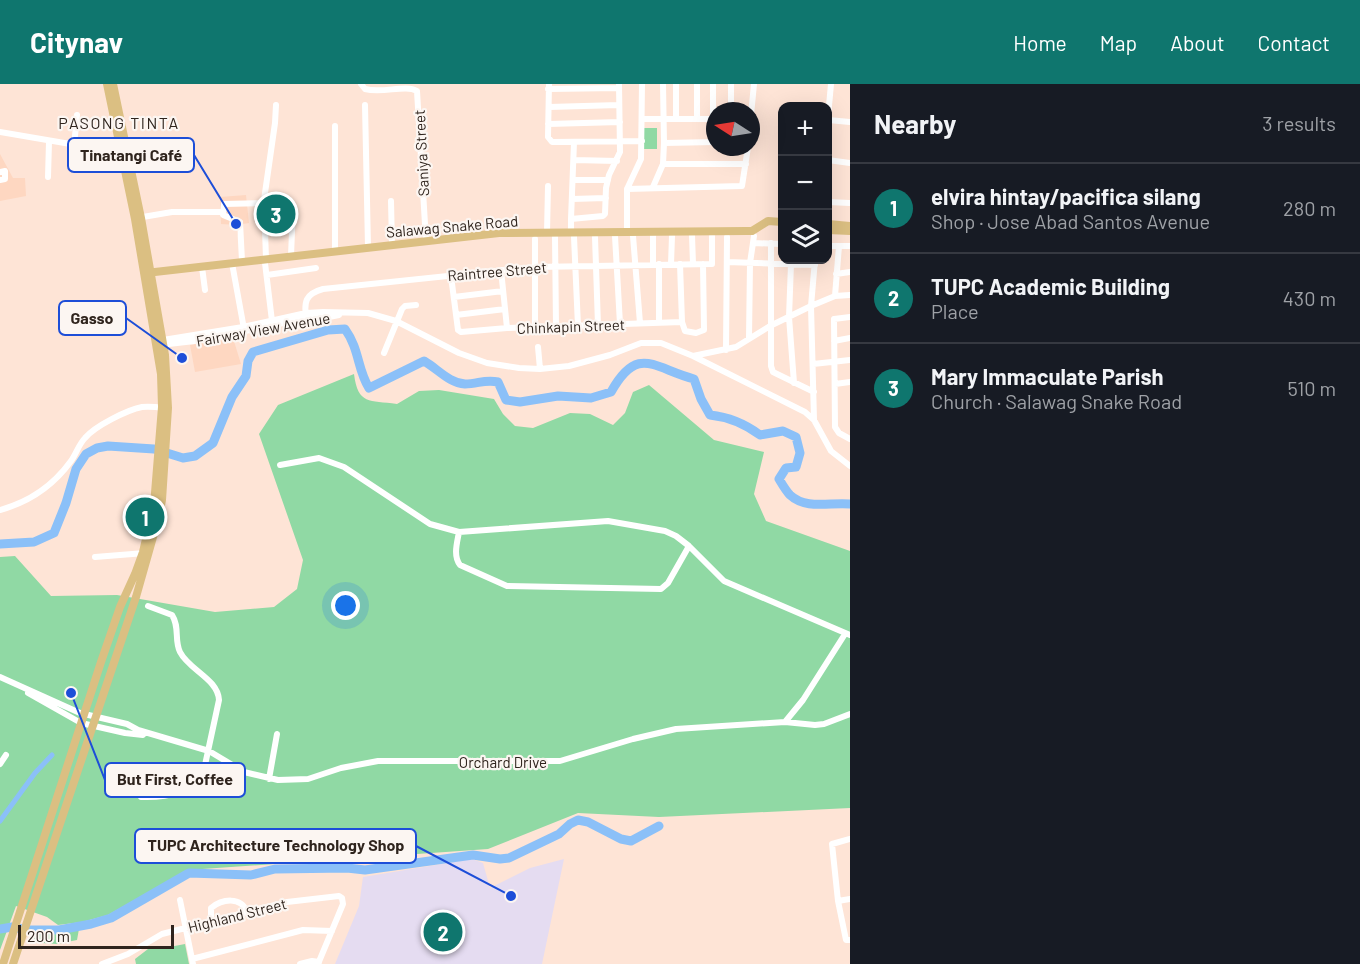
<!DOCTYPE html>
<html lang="en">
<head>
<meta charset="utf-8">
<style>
	body { margin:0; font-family:Barlow,sans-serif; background:#242831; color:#f1f3f6 }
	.controls { position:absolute; right:18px; top:18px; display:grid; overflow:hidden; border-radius:12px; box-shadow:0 6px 24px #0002 }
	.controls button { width:54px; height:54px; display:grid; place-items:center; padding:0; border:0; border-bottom:2px solid #363941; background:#171b24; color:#f1f3f6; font:30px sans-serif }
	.compass { position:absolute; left:706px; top:18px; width:54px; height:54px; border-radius:50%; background:#171b24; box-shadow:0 6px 24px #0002; rotate:282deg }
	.scale { position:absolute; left:18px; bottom:15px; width:156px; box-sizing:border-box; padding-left:6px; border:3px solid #2f241d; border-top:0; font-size:16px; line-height:21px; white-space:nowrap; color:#2f241d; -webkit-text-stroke:4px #fcf6f2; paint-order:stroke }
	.you { position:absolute; left:346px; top:522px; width:21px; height:21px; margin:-15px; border:4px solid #fff; border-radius:50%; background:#1a73e8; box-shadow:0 0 0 9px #1a73e833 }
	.badge { display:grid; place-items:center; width:39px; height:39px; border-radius:50%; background:#0f766e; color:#fff; font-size:20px; font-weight:700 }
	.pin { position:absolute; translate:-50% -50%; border:3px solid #fff; box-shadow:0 2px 6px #0006 }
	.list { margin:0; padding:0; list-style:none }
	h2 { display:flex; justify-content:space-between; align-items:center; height:78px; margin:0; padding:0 24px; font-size:26px }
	h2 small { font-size:20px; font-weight:400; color:#9ea1a6 }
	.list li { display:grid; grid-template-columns:39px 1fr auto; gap:18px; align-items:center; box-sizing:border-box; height:90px; padding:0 24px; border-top:2px solid #363941 }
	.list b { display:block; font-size:22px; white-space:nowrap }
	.list p { margin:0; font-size:20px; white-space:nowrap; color:#9ea1a6 }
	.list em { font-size:20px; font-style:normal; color:#9ea1a6 }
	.icon { flex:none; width:33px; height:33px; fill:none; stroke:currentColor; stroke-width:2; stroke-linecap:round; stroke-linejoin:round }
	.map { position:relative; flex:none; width:850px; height:880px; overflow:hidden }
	header { display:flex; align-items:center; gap:36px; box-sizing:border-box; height:84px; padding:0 30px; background:#0f766e; color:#fff }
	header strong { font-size:28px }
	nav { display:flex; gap:33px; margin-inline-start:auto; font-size:21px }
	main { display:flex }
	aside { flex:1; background:#171b24 }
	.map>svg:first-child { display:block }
	.built { fill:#fed7c1 }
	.education { fill:#e5dcf1 }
	.green { fill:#90d9a4 }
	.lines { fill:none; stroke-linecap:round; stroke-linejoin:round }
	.canal { stroke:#8bc0f8; stroke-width:5 }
	.river { stroke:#8bc0f8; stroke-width:9 }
	.minor { stroke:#fff; stroke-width:6 }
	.major { stroke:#dbbf82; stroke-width:8 }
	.labels { text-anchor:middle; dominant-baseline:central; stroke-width:4.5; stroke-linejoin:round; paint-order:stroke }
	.street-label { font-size:15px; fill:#2f241d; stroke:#fcf6f2 }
	.neighbourhood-label { font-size:16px; letter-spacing:1.5px; fill:#2f241d; stroke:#fcf6f2 }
	.leader { fill:none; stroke:#1d4ed8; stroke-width:2 }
	.callout-dot { fill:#1d4ed8; stroke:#fcf6f2; stroke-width:2 }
	.callout { fill:#fcf6f2; stroke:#1d4ed8; stroke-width:2 }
	.callout-label { font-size:16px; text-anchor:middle; font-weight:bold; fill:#2f241d }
</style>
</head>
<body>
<header>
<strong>Citynav</strong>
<nav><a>Home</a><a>Map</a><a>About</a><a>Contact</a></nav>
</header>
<main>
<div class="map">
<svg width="850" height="880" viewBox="0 0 850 880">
	<rect width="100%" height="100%" fill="#fee4d6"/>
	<path class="built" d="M0 70 13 94H25L26 112 0 117Z
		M246 111 249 139 243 140 241 169 236 141 221 140 220 113Z
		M233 254 241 280 195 288 190 261Z"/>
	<path class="education" d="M472 775 483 779 490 804 530 784 564 775 542 880H335L359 822 363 793Z"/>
	<path class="green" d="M644 44H657V65H644Z
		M354 290C358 321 369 316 397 320L419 307 439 306 494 315 503 330 515 342 533 344 570 329 590 330 613 341 625 329 633 308 649 301 714 356 764 368 754 410 766 437 850 467V724L659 733 578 729 488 765 188 786 108 831 82 838 58 841 47 833 16 822 0 866V473L15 472 51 512 117 511 215 528 274 523 297 505 303 476 259 350 278 321Z
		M79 845 77 856 57 860 28 858 32 848Z
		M185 860 189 880H136L135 875 148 865H159Z"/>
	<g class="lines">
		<path class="canal" d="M0 737 35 689 52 671"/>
		<path class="river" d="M0 460 34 458 54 449 66 419 76 385 86 370 97 364 108 362 154 365 183 374 195 372 213 359 232 313 246 292 248 277 253 268 328 246 345 245C360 266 357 285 369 304L424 277C438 285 449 299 465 300 478 300 485 295 498 298L506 316 520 318 558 312 591 314 611 308C638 260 653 284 694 295L701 315 710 331C729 333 744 339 760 351L783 347 796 353 800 369 796 383 786 384 779 395C782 400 786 407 790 411 806 426 830 418 850 420
			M0 845 12 843 27 846H59L91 840 111 834 189 789 251 791 275 785 347 784 365 786 473 771 500 775 509 774 559 750 570 740 578 736 588 738 621 755 631 757 659 742"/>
		<path class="minor" d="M361 0 365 5C383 10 405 0 417 7L426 157
			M549 0 548 53 552 58 642 57
			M676 0V35
			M697 0V35
			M548 5 619 4
			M365 21 368 163
			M549 23 619 21
			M731 27V0
			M751 31 754 0
			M828 33 831 0
			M642 35H715
			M713 35V0
			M828 36 850 38
			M548 40 620 38
			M335 42V166
			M0 48 123 69
			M664 59 715 58
			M74 62 77 31
			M574 76 617 77
			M828 76 850 79
			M663 80H746
			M0 88 5 87V95L0 96
			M48 93 49 58
			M573 96H608
			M653 103 663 80 664 59 663 0
			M627 105 742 102 748 63
			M572 115 606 114
			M391 117 392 160
			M828 118 850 119
			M137 134 172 128H223
			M571 135 574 58
			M627 147V105L641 75 642 0
			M571 148V135L603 132 605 130 606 104 609 91 620 68 619 0
			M547 149 548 102
			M692 151 693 180
			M615 152 620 240
			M633 152 640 239
			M555 153 556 242
			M574 153 578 242
			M595 153 598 241
			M753 159 782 160
			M771 159V282L773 288 814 308
			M828 162H850
			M291 172 293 123
			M266 175 264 116 275 39 276 21
			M242 177 240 138 223 131 224 120 264 119
			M727 178 815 181
			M232 179 244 245
			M265 179 272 237
			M653 180V152
			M659 180V239
			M671 180 672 152
			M680 180 682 238 685 247 696 249 704 246 703 180
			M791 180 789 233 794 299
			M202 183 205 206
			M501 186 507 244
			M836 190 850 188
			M267 191 316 184
			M451 192 458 246 461 248 507 244 682 238
			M835 212 839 162
			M454 213 503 207
			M456 231 505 225
			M850 233 834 235 835 343 839 349 850 355
			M306 234C304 218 305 210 323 205L535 183 712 180V152
			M535 243V155
			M749 254 750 179 754 152
			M834 257 850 254
			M159 259 163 256 243 243 306 229 323 228 368 229 396 237 459 269 487 279 519 284 540 285 569 282 610 271 641 259H661L693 272 805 328 814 336 831 367 850 382
			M160 261 203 256 306 234H324L339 231
			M538 263 540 285
			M726 266 727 153
			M384 269 402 225 405 222 416 221
			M693 272 736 263 770 242 811 222 835 212 850 211
			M813 280 850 276
			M835 300 850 298
			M814 336 811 222 815 176
			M280 381 319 374 344 383 430 440 459 448 608 437 665 447 676 452 689 462 724 497 850 551
			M0 426C29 418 53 402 71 377 76 370 79 360 85 354 95 342 127 326 142 323 149 322 157 323 165 324
			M459 448C457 459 453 472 460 481L507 502 661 505 668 499 689 462
			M95 473 145 469
			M0 593 80 629 127 640 138 646 209 667 244 688 278 696 308 695 341 684 378 677H560L633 655 676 645 785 638 815 641 824 640 850 630
			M28 609 81 639 125 649 143 651
			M785 638 803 616 845 550
			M0 680 6 671
			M269 695 277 650
			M141 713C166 714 197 709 205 681L219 616C218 595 189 586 180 568 174 556 180 543 172 531L148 522
			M850 755 832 760 838 817 846 856H850
			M180 816 193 880
			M838 817 850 815
			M211 837V824C222 815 241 812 247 828
			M192 875 303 846 332 847
			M102 880 128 870 162 850 287 818 339 812 342 814 343 820 318 880
			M300 880 312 877 319 878"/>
		<path class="major" d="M828 140 850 142
			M828 146 850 147
			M146 189 499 149 746 147H752L768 137 782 138
			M3 880 101 578 120 523 135 490 143 468 154 421 162 323 161 290 135 135 107 0
			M13 880 136 513 159 432 162 416 168 324 165 271 141 134 113 0"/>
	</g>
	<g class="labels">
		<g class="street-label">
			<text transform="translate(421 69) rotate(-93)">Saniya Street</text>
			<text transform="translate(452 142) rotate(-5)">Salawag Snake Road</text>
			<text transform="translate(497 187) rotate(-5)">Raintree Street</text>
			<text transform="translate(571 242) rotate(-2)">Chinkapin Street</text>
			<text transform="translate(263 245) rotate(-10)">Fairway View Avenue</text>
			<text x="503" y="678">Orchard Drive</text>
			<text transform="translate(237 831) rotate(-14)">Highland Street</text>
		</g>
		<g class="neighbourhood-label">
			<text x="119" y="38">PASONG TINTA</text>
		</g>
	</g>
	<path class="leader" d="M236 140L194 71M182 274L126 234M71 609L105 696M511 812L416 762"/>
	<g class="callout-dot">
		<circle cx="236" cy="140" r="6"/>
		<circle cx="182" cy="274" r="6"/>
		<circle cx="71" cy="609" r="6"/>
		<circle cx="511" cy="812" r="6"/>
	</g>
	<g class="callout">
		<rect x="68" y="54" width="126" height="34" rx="6"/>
		<rect x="59" y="217" width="67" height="34" rx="6"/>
		<rect x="105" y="679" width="140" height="34" rx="6"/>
		<rect x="135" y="745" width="281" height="34" rx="6"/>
	</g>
	<g class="callout-label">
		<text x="131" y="77">Tinatangi Café</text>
		<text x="92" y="240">Gasso</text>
		<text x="175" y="701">But First, Coffee</text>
		<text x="276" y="767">TUPC Architecture Technology Shop</text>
	</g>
</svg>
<div class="controls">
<button>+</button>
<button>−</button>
<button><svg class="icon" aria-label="layers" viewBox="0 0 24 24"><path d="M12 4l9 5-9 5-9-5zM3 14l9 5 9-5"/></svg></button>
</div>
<svg class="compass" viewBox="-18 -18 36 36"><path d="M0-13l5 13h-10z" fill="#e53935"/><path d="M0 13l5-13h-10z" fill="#9ea1a6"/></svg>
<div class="scale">200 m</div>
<div class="you"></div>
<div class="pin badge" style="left:145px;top:433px">1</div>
<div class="pin badge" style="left:443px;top:848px">2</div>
<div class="pin badge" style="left:276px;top:130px">3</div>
</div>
<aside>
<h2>Nearby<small>3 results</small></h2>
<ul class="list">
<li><span class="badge">1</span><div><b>elvira hintay/pacifica silang</b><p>Shop · Jose Abad Santos Avenue</p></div><em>280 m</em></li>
<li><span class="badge">2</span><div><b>TUPC Academic Building</b><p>Place</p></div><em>430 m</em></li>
<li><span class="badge">3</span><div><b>Mary Immaculate Parish</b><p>Church · Salawag Snake Road</p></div><em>510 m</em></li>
</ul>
</aside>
</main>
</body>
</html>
